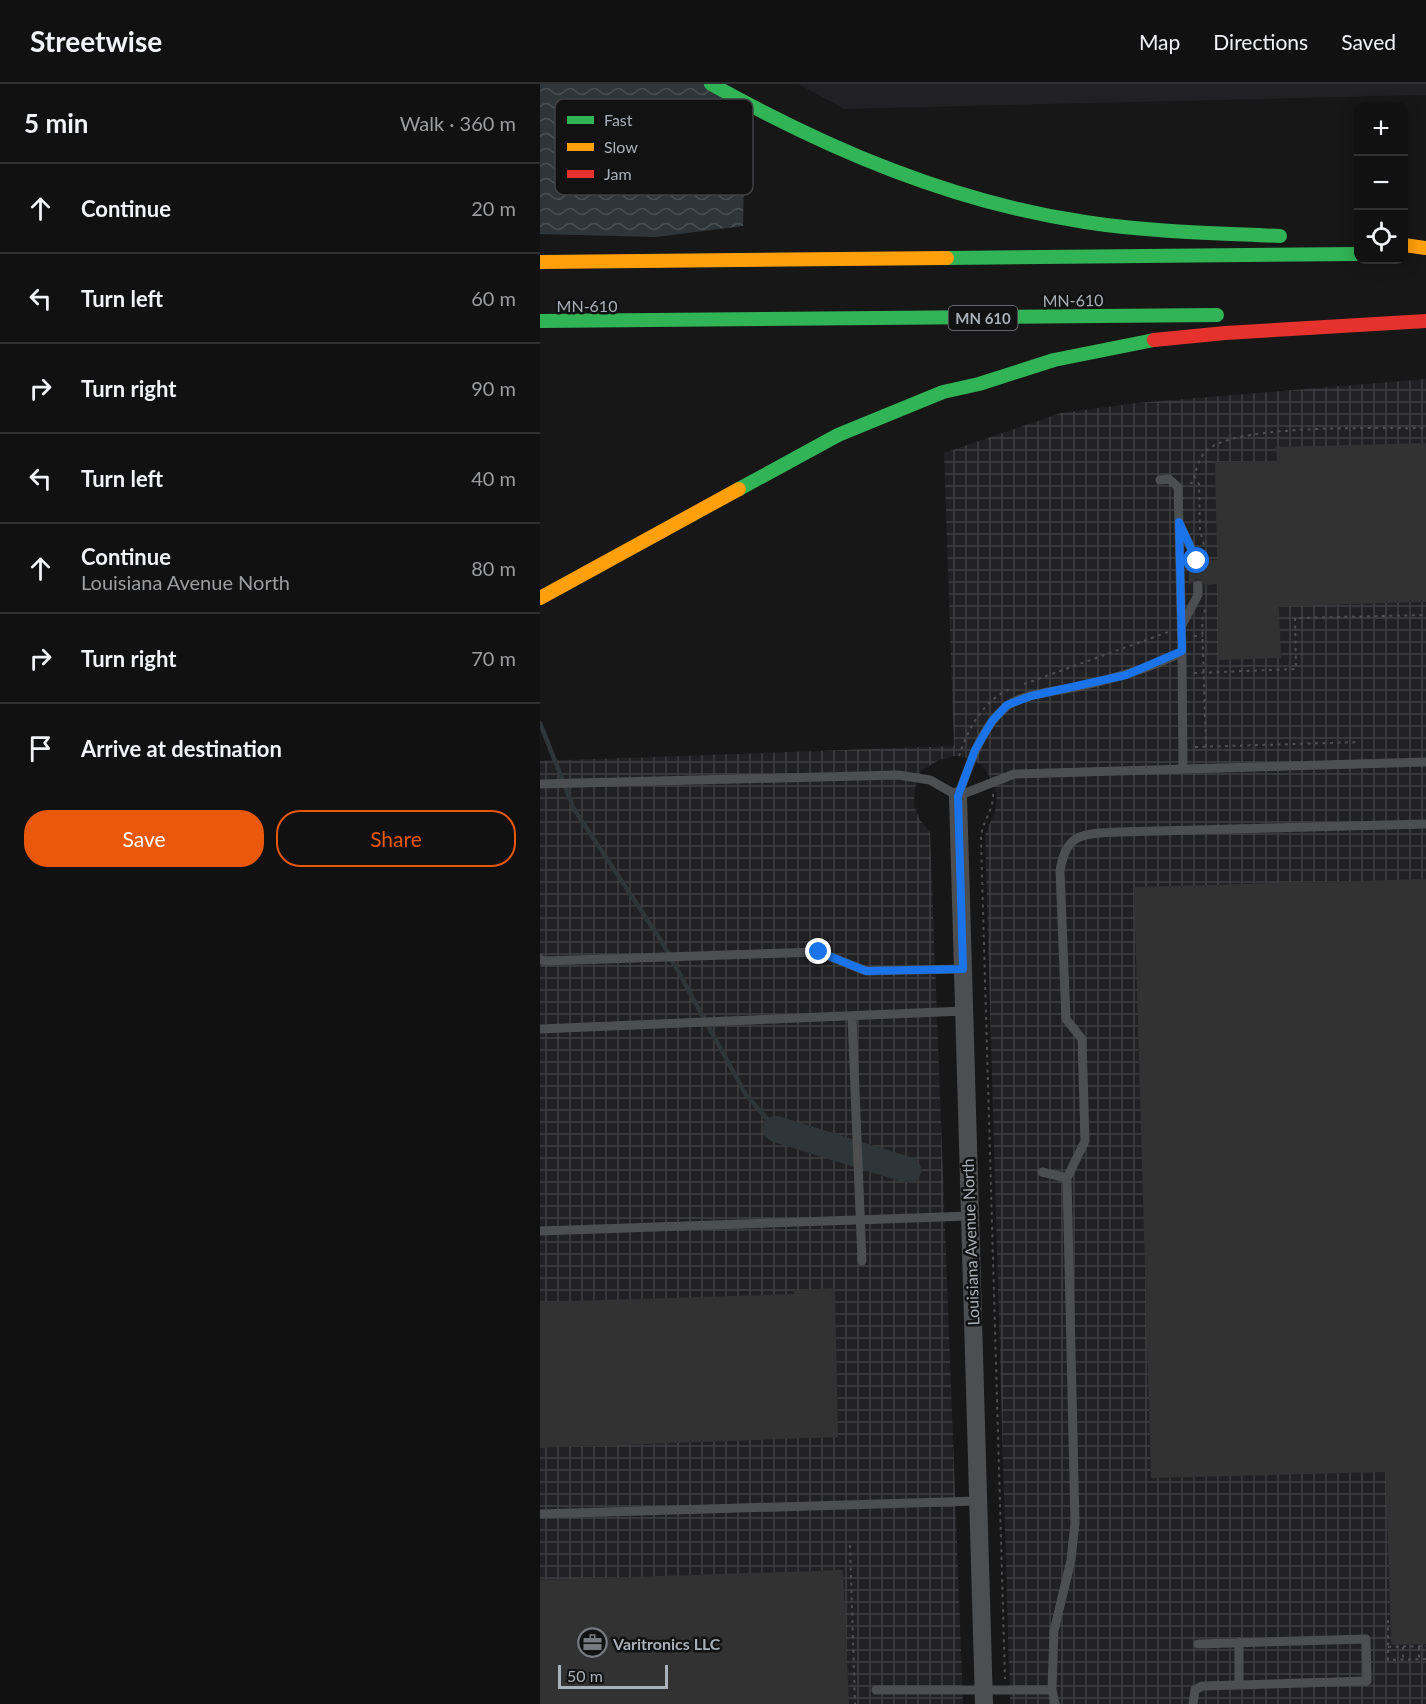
<!DOCTYPE html>
<html lang="en">
<head>
<meta charset="utf-8">
<style>
	body { margin:0; font-family:Lato,sans-serif; background:#1e1f20; color:#f1f3f6 }
	.controls { position:absolute; right:18px; top:18px; display:grid; overflow:hidden; border-radius:12px; box-shadow:0 3px 15px #0003 }
	.controls button { width:54px; height:54px; display:grid; place-items:center; padding:0; border:0; border-bottom:2px solid #303132; background:#111112; color:#f1f3f6; font:30px sans-serif }
	.scale { position:absolute; left:18px; bottom:15px; width:110px; box-sizing:border-box; padding-left:6px; border:3px solid #aab0b7; border-top:0; font-size:16px; line-height:21px; white-space:nowrap; color:#aab0b7; -webkit-text-stroke:4px #121213; paint-order:stroke }
	.stop { position:absolute; width:18px; height:18px; margin:-14px; border:4px solid #1a73e8; border-radius:50%; background:#fff }
	.stop.end { background:#1a73e8; border-color:#fff; box-shadow:0 2px 6px #0008 }
	.list { margin:0; padding:0; list-style:none }
	h2 { display:flex; justify-content:space-between; align-items:center; height:78px; margin:0; padding:0 24px; font-size:26px }
	h2 small { font-size:20px; font-weight:400; color:#9c9d9f }
	.list li { display:grid; grid-template-columns:39px 1fr auto; gap:18px; align-items:center; box-sizing:border-box; height:90px; padding:0 24px; border-top:2px solid #303132 }
	.list b { display:block; font-size:22px; white-space:nowrap }
	.list p { margin:0; font-size:20px; white-space:nowrap; color:#9c9d9f }
	.list em { font-size:20px; font-style:normal; color:#9c9d9f }
	.actions { display:flex; gap:12px; padding:18px 24px }
	.actions a { flex:1; padding:14px 0; border:2px solid #ea580c; border-radius:24px; text-align:center; font-size:21px; color:#ea580c }
	.actions .main { background:#ea580c; color:#fff }
	.icon { flex:none; width:33px; height:33px; fill:none; stroke:currentColor; stroke-width:2; stroke-linecap:round; stroke-linejoin:round }
	.map { position:relative; flex:none; width:886px; height:1620px; overflow:hidden }
	header { display:flex; align-items:center; gap:36px; box-sizing:border-box; height:84px; padding:0 30px; background:#111112; border-bottom:2px solid #303132 }
	header strong { font-size:28px }
	nav { display:flex; gap:33px; margin-inline-start:auto; font-size:21px }
	main { display:flex }
	aside { flex:1; background:#111112 }
	.map>svg:first-child { display:block }
	.built { fill:#212123 }
	.industrial { fill:url(#industrial-grid) }
	.water { fill:url(#water-waves) }
	.lines { fill:none; stroke-linecap:round; stroke-linejoin:round }
	.stream { stroke:#2e363a; stroke-width:4.5 }
	.river { stroke:#2e363a; stroke-width:26 }
	.building { fill:#323233 }
	.path { stroke:#4d4f51; stroke-width:2; stroke-dasharray:3 4.5; stroke-linecap:butt }
	.lane { stroke:#4c4e50; stroke-width:9 }
	.street { stroke:#4c4e50; stroke-width:18 }
	.fast { stroke:#30b455; stroke-width:14 }
	.slow { stroke:#ff9f0a; stroke-width:14 }
	.jam { stroke:#e5322d; stroke-width:14 }
	.route { stroke:#1a73e8; stroke-width:8 }
	.labels { text-anchor:middle; dominant-baseline:central; stroke-width:5; stroke-linejoin:round; paint-order:stroke }
	.shield { fill:#121213; stroke:#7c8186; stroke-width:1.5 }
	.shield-label { font-size:15px; font-weight:bold; fill:#aab0b7 }
	.street-label { font-size:16px; fill:#aab0b7; stroke:#121213 }
	.poi-label { font-size:16px; font-weight:bold; fill:#aab0b7; stroke:#121213; text-anchor:start }
	.key { fill:#121213; stroke:#404144; stroke-width:1.5 }
	.key-label { font-size:16px; fill:#aab0b7 }
</style>
</head>
<body>
<header>
<strong>Streetwise</strong>
<nav><a>Map</a><a>Directions</a><a>Saved</a></nav>
</header>
<main>
<aside>
<h2>5 min<small>Walk · 360 m</small></h2>
<ul class="list">
<li><svg class="icon" aria-label="ahead" viewBox="0 0 24 24"><path d="M12 20V5M6 11l6-6 6 6"/></svg><div><b>Continue</b></div><em>20 m</em></li>
<li><svg class="icon" aria-label="left" viewBox="0 0 24 24"><path d="M17 20v-9H6M10 6l-5 5 5 5"/></svg><div><b>Turn left</b></div><em>60 m</em></li>
<li><svg class="icon" aria-label="right" viewBox="0 0 24 24"><path d="M7 20v-9h11M14 6l5 5-5 5"/></svg><div><b>Turn right</b></div><em>90 m</em></li>
<li><svg class="icon" aria-label="left" viewBox="0 0 24 24"><path d="M17 20v-9H6M10 6l-5 5 5 5"/></svg><div><b>Turn left</b></div><em>40 m</em></li>
<li><svg class="icon" aria-label="ahead" viewBox="0 0 24 24"><path d="M12 20V5M6 11l6-6 6 6"/></svg><div><b>Continue</b><p>Louisiana Avenue North</p></div><em>80 m</em></li>
<li><svg class="icon" aria-label="right" viewBox="0 0 24 24"><path d="M7 20v-9h11M14 6l5 5-5 5"/></svg><div><b>Turn right</b></div><em>70 m</em></li>
<li><svg class="icon" aria-label="arrive" viewBox="0 0 24 24"><path d="M6 21V4h12l-3 4 3 4H6"/></svg><div><b>Arrive at destination</b></div></li>
</ul>
<div class="actions"><a class="main">Save</a><a>Share</a></div>
</aside>
<div class="map">
<svg width="886" height="1620" viewBox="0 0 886 1620">
	<defs>
		<pattern id="industrial-grid" width="8" height="8" patternUnits="userSpaceOnUse" patternTransform="scale(1.5)"><rect width="8" height="8" fill="#212123"/><path d="M0 4h8M4 0v8" fill="none" stroke="#3f3f41"/></pattern>
		<pattern id="water-waves" width="16" height="10" patternUnits="userSpaceOnUse" patternTransform="scale(1.5)"><rect width="16" height="10" fill="#2e363a"/><path d="M0 5q4-4 8 0t8 0" fill="none" stroke="#4a5154"/></pattern>
	</defs>
	<rect width="100%" height="100%" fill="#171718"/>
	<path class="built" d="M258 0H886V11L304 25Z"/>
	<path class="industrial" d="M886 295V1620H470L445 750 455 728 457 711 449 691 442 681 424 673 414 672 399 676 381 687 375 704 374 721 380 736 390 748 423 1620H0V677L414 662 404 369 521 329 597 319Z"/>
	<path class="water" d="M0 0H168L191 12 189 83 204 95 203 142 116 153 0 150Z"/>
	<g class="lines">
		<path class="stream" d="M0 639 34 725 122 858 206 1011 236 1045"/>
		<path class="river" d="M236 1045 368 1086"/>
	</g>
	<path class="building" d="M886 359V518L739 522 741 574 679 576 678 500 665 501 657 494 649 501V477L657 484 662 481 664 476H677L675 378 737 377 736 363Z
		M886 795V1560L851 1561 846 1388 611 1394 594 803Z
		M295 1204 298 1353 0 1364V1218L254 1210V1206Z
		M303 1486 309 1620H0V1496Z"/>
	<g class="lines">
		<path class="path" d="M654 392 659 400 660 447 665 464
			M650 399H652C656 388 658 374 667 366 700 339 840 345 886 344
			M654 552H663
			M654 589 756 585 755 534 886 531
			M484 600 631 547
			M655 663 820 658
			M666 663 662 536 666 522
			M419 672C428 645 444 614 473 604
			M453 710C454 727 441 738 441 755L465 1595
			M310 1461 315 1620
			M848 1536V1576L886 1575
			M848 1563 886 1562
			M863 1563V1575
			M879 1563V1575"/>
		<path class="lane" d="M620 396 629 395 638 403 642 568
			M640 441 657 477
			M642 541 658 511V501
			M0 700 358 691 390 696 418 712
			M418 712 474 690 886 678
			M418 712C430 681 440 644 466 623 483 608 524 607 546 601 579 593 611 584 642 568L643 685
			M0 875 4 877 279 868 326 887 423 885
			M312 932 322 1177
			M0 945 424 927
			M502 1088 527 1094
			M0 1147 430 1132
			M0 1430 438 1417
			M699 1558V1601
			M336 1606H512L514 1547 531 1476 535 1439 527 1094 545 1057 542 955 526 935 520 787C526 748 543 750 579 748L886 740
			M512 1606 515 1620
			M653 1620 655 1606 662 1602 827 1597 826 1555 658 1560"/>
		<path class="street" d="M418 712 444 1620"/>
		<path class="fast" d="M171 0C288 65 411 118 545 138 609 148 675 149 740 152
			M407 174 818 170
			M0 237 677 231
			M199 405 298 351 403 308 439 300 514 276 614 256"/>
		<path class="slow" d="M864 161 886 164
			M0 178 407 174
			M0 514 199 405"/>
		<path class="jam" d="M614 256 685 249 886 237"/>
	</g>
	<g class="lines">
		<path class="route" d="M279 868 326 887 423 885 418 712 435 666 452 637 467 621 491 612 586 591 642 567 639 438 657 477"/>
	</g>
	<defs>
		<symbol id="office-ring" viewBox="-11 -11 22 22"><circle r="9.5" fill="#121213" stroke="#777a7f" stroke-width="1.5"/><path d="M-6-3h4V-5.5h4V-3h4V5H-6ZM-1-4.5V-3h2v-1.5ZM-6 0V1H6V0Z" fill="#777a7f"/></symbol>
	</defs>
	<g fill-rule="evenodd">
		<use href="#office-ring" x="36" y="1542" width="33" height="33"/>
	</g>
	<g class="labels">
		<rect class="shield" x="408.5" y="222" width="69" height="24" rx="4.5"/>
		<g class="shield-label">
			<text x="443" y="234">MN 610</text>
		</g>
		<g class="street-label">
			<text transform="translate(533 216) rotate(-1)">MN-610</text>
			<text x="47" y="221">MN-610</text>
			<text transform="translate(430 1158) rotate(-92)">Louisiana Avenue North</text>
		</g>
		<g class="poi-label">
			<text x="73" y="1559">Varitronics LLC</text>
		</g>
	</g>
	<rect x="15" y="15" width="198" height="96" rx="9" class="key"/>
	<rect x="27" y="32" width="27" height="8" fill="#30b455"/>
	<rect x="27" y="59" width="27" height="8" fill="#ff9f0a"/>
	<rect x="27" y="86" width="27" height="8" fill="#e5322d"/>
	<g class="key-label">
		<text x="64" y="42">Fast</text>
		<text x="64" y="69">Slow</text>
		<text x="64" y="96">Jam</text>
	</g>
</svg>
<div class="controls">
<button>+</button>
<button>−</button>
<button><svg class="icon" aria-label="locate" viewBox="0 0 24 24"><circle cx="12" cy="12" r="6"/><path d="M12 2v4M12 18v4M2 12h4M18 12h4"/></svg></button>
</div>
<div class="scale">50 m</div>
<div class="stop" style="left:657px;top:477px"></div>
<div class="stop end" style="left:279px;top:868px"></div>
</div>
</main>
</body>
</html>
